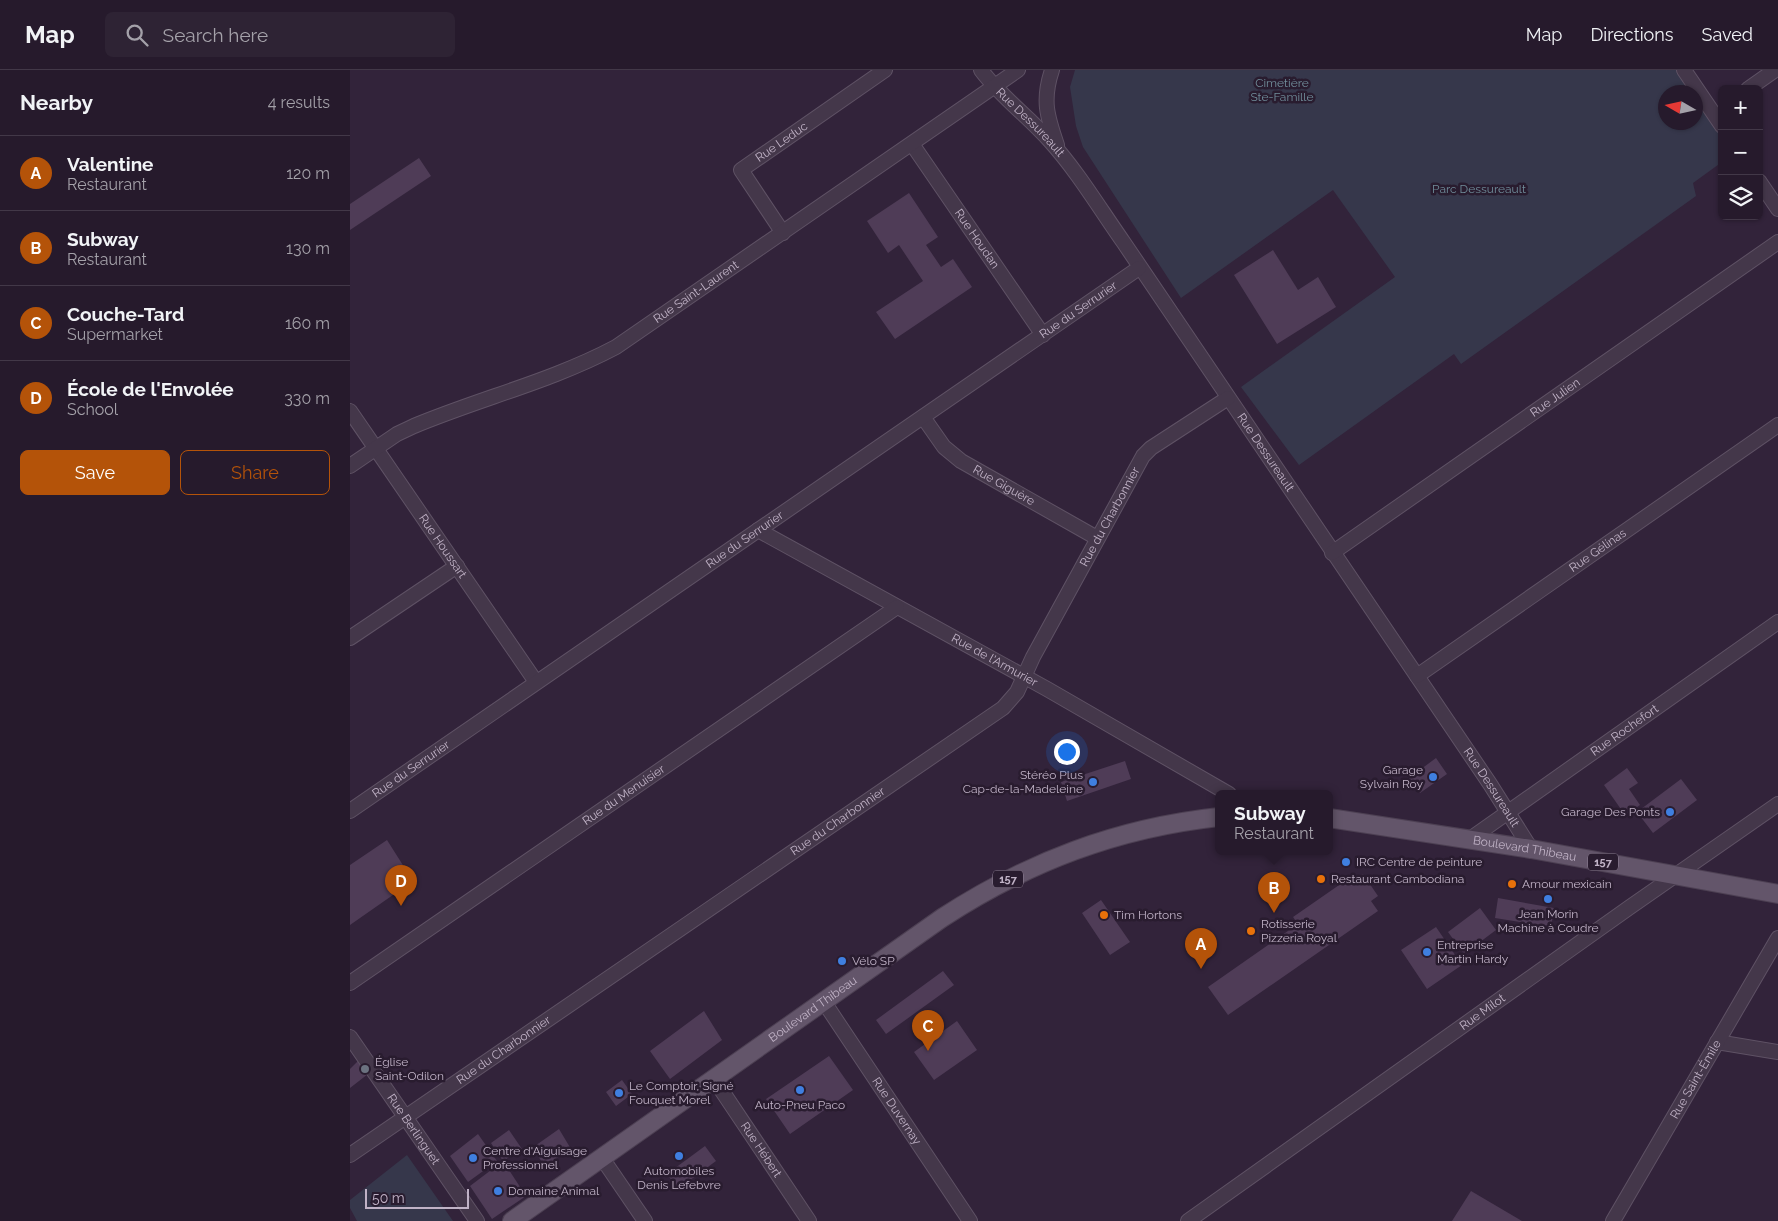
<!DOCTYPE html>
<html lang="en">
<head>
<meta charset="utf-8">
<style>
	body { margin:0; font-family:Raleway,sans-serif; background:#2e2334; color:#f1f3f6 }
	.controls { position:absolute; right:15px; top:15px; display:grid; overflow:hidden; border-radius:8px; box-shadow:0 1px 4px #0004 }
	.controls button { width:45px; height:45px; display:grid; place-items:center; padding:0; border:0; border-bottom:1px solid #423848; background:#261a2c; color:#f1f3f6; font:25px sans-serif }
	.compass { position:absolute; left:1308px; top:15px; width:45px; height:45px; border-radius:50%; background:#261a2c; box-shadow:0 1px 4px #0004; rotate:279deg }
	.scale { position:absolute; left:15px; bottom:12px; width:104px; box-sizing:border-box; padding-left:5px; border:2px solid #c0b2c6; border-top:0; font-size:14px; line-height:18px; white-space:nowrap; color:#c0b2c6; -webkit-text-stroke:4px #291c2f; paint-order:stroke }
	.you { position:absolute; left:716px; top:681px; width:18px; height:18px; margin:-12px; border:4px solid #fff; border-radius:50%; background:#1a73e8; box-shadow:0 0 0 8px #1a73e833 }
	.badge { display:grid; place-items:center; width:32px; height:32px; border-radius:50%; background:#b45309; color:#fff; font-size:16px; font-weight:700 }
	.pin { position:absolute; translate:-50% -41px; filter:drop-shadow(0 1px 2px #0008) }
	.pin::after { content:''; position:absolute; top:26px; width:18px; height:15px; background:inherit; clip-path:polygon(0 0,100% 0,50% 100%) }
	.popup { position:absolute; left:865px; top:720px; width:118px; height:65px; box-sizing:border-box; display:grid; place-content:center; border-radius:8px; background:#261a2c; filter:drop-shadow(0 1px 4px #0005); font-size:16px; white-space:nowrap; color:#a4a1a9 }
	.popup b { font-size:19px; color:#f1f3f6 }
	.popup::after { content:''; position:absolute; left:50%; top:100%; margin-left:-10px; border:10px solid transparent; border-top-color:#261a2c }
	.list { margin:0; padding:0; list-style:none }
	h2 { display:flex; justify-content:space-between; align-items:center; height:65px; margin:0; padding:0 20px; font-size:21px }
	h2 small { font-size:16px; font-weight:400; color:#a4a1a9 }
	.list li { display:grid; grid-template-columns:32px 1fr auto; gap:15px; align-items:center; box-sizing:border-box; height:75px; padding:0 20px; border-top:1px solid #423848 }
	.list b { display:block; font-size:19px; white-space:nowrap }
	.list p { margin:0; font-size:16px; white-space:nowrap; color:#a4a1a9 }
	.list em { font-size:16px; font-style:normal; color:#a4a1a9 }
	.actions { display:flex; gap:10px; padding:15px 20px }
	.actions a { flex:1; padding:11px 0; border:1px solid #b45309; border-radius:8px; text-align:center; font-size:18px; color:#b45309 }
	.actions .main { background:#b45309; color:#fff }
	.icon { flex:none; width:28px; height:28px; fill:none; stroke:currentColor; stroke-width:2; stroke-linecap:round; stroke-linejoin:round }
	.map { position:relative; flex:none; width:1428px; height:1151px; overflow:hidden }
	header { display:flex; align-items:center; gap:30px; box-sizing:border-box; height:70px; padding:0 25px; background:#261a2c; border-bottom:1px solid #423848 }
	header strong { font-size:24px }
	nav { display:flex; gap:28px; margin-inline-start:auto; font-size:18px }
	.search { width:350px; height:45px; background:#2e2334; display:flex; align-items:center; gap:12px; box-sizing:border-box; padding:0 18px; border-radius:8px; color:#a4a1a9; font-size:19px }
	main { display:flex }
	aside { flex:1; background:#261a2c }
	.map>svg:first-child { display:block }
	.green { fill:#36374b; fill-rule:evenodd }
	.building { fill:#4f3c57 }
	.lines { fill:none; stroke-linecap:round; stroke-linejoin:round }
	.minor-casing { stroke:#5f5265; stroke-width:16 }
	.major-casing { stroke:#4d4053; stroke-width:20 }
	.minor { stroke:#44374a; stroke-width:14 }
	.major { stroke:#63556a; stroke-width:18 }
	.shop-dot { fill:#3f7fe0; stroke:#291c2f; stroke-width:2 }
	.food-dot { fill:#e8710a; stroke:#291c2f; stroke-width:2 }
	.worship-dot { fill:#6b7280; stroke:#291c2f; stroke-width:2 }
	.labels { text-anchor:middle; dominant-baseline:central; stroke-width:5; stroke-linejoin:round; paint-order:stroke }
	.shield { fill:#291c2f; stroke:#938599; stroke-width:1 }
	.shield-label { font-size:11px; font-weight:bold; fill:#c0b2c6 }
	.park-label { font-size:12px; fill:#718e9b; stroke:#291c2f }
	.street-label { font-size:12px; fill:#c0b2c6; stroke:#291c2f }
	.poi-label { font-size:12px; fill:#c0b2c6; stroke:#291c2f; text-anchor:start }
</style>
</head>
<body>
<header>
<strong>Map</strong>
<div class="search"><svg class="icon" aria-label="search" viewBox="0 0 24 24"><circle cx="10" cy="10" r="6"/><path d="M15 15l6 6"/></svg>Search here</div>
<nav><a>Map</a><a>Directions</a><a>Saved</a></nav>
</header>
<main>
<aside>
<h2>Nearby<small>4 results</small></h2>
<ul class="list">
<li><span class="badge">A</span><div><b>Valentine</b><p>Restaurant</p></div><em>120 m</em></li>
<li><span class="badge">B</span><div><b>Subway</b><p>Restaurant</p></div><em>130 m</em></li>
<li><span class="badge">C</span><div><b>Couche-Tard</b><p>Supermarket</p></div><em>160 m</em></li>
<li><span class="badge">D</span><div><b>École de l'Envolée</b><p>School</p></div><em>330 m</em></li>
</ul>
<div class="actions"><a class="main">Save</a><a>Share</a></div>
</aside>
<div class="map">
<svg width="1428" height="1151" viewBox="0 0 1428 1151">
	<rect width="100%" height="100%" fill="#32233a"/>
	<path class="green" d="M725 0H1332L1372 57V92L1343 113 1346 126 1111 294 1104 284 949 395 891 317 1045 207 983 120 831 228 733 77 726 56 720 17ZM1316 22H1346V52H1316Z
		M57 1085 103 1151H7L0 1138V1130Z"/>
	<path class="building" d="M69 88 81 106 0 160V134Z
		M559 123 588 167 576 175 591 197 603 189 622 217 545 269 526 242 573 211 549 175 538 183 517 151Z
		M923 180 948 220 968 207 986 237 927 274 884 205Z
		M1086 688 1097 704 1070 723 1059 708Z
		M775 691 781 709 717 731 711 712Z
		M1277 698 1288 713 1279 719 1290 735 1275 745 1254 715Z
		M1331 709 1347 730 1303 763 1287 742Z
		M37 770 63 811 0 855V795Z
		M1005 804 1009 807 1013 804 1028 826 1021 831 1028 841 878 945 858 917 948 854 943 847Z
		M1148 828 1204 838 1201 857 1145 848Z
		M751 830 780 872 760 885 732 843Z
		M1130 838 1146 860 1114 884 1098 862Z
		M1086 857 1112 895 1077 919 1051 880Z
		M593 901 604 915 536 964 526 950Z
		M354 941 372 970 320 1009 300 981Z
		M607 951 627 980 584 1010 564 982Z
		M479 986 503 1020 440 1064 416 1029Z
		M8 991 18 1004 0 1018V999Z
		M272 1010 282 1024 266 1036 256 1022Z
		M209 1059 221 1079 195 1096 182 1078Z
		M159 1060 172 1079 153 1091 176 1126 142 1149 120 1116 153 1091 141 1073Z
		M128 1064 147 1091 118 1112 100 1086Z
		M355 1076 366 1091 328 1119 317 1104Z
		M1121 1121 1172 1151H1102Z"/>
	<g class="lines">
		<defs>
			<g id="minor">
				<path id="s1" d="M631 0C651 27 678 46 700 71 728 102 750 139 774 173L1140 714 1181 779"/>
				<path d="M702 0C692 30 697 46 707 75"/>
				<path d="M1334 0 1372 56"/>
				<path d="M1398 19 1425 0"/>
				<path id="s2" d="M562 74 693 265"/>
				<path d="M1409 111 1428 139"/>
				<path id="s3" d="M433 163 391 100 535 0"/>
				<path id="s4" d="M0 341 186 612"/>
				<path id="s5" d="M573 347 594 377 611 391 747 468"/>
				<path id="s6" d="M0 396 47 364 64 356C131 328 202 311 266 277L668 0"/>
				<path id="s7" d="M408 460 697 619 879 724"/>
				<path id="s8" d="M982 483 1428 172"/>
				<path d="M0 568 107 496"/>
				<path id="s9" d="M1067 606 1428 355"/>
				<path id="s10" d="M0 741 789 198"/>
				<path id="s11" d="M1120 769 1428 552"/>
				<path id="s12" d="M0 913 547 537"/>
				<path id="s13" d="M474 932 620 1151"/>
				<path id="s14" d="M0 967 127 1151"/>
				<path d="M1367 972 1428 982"/>
				<path id="s15" d="M364 1009 459 1151"/>
				<path id="s16" d="M0 1085 653 638 667 622 683 587 793 386 801 378 878 328"/>
				<path d="M252 1088 295 1151"/>
				<path id="s17" d="M838 1151 1280 837 1428 734"/>
				<path id="s18" d="M1263 1151 1428 868"/>
			</g>
			<g id="major">
				<path id="s19" d="M979 748 1181 779 1428 824"/>
				<path id="s20" d="M162 1151 592 848C678 792 767 758 869 747"/>
			</g>
		</defs>
		<use href="#minor" class="minor-casing"/>
		<use href="#major" class="major-casing"/>
		<use href="#minor" class="minor"/>
		<use href="#major" class="major"/>
	</g>
	<g class="shop-dot">
		<circle cx="1083" cy="707" r="5"/>
		<circle cx="743" cy="712" r="5"/>
		<circle cx="1320" cy="742" r="5"/>
		<circle cx="996" cy="792" r="5"/>
		<circle cx="1198" cy="829" r="5"/>
		<circle cx="1077" cy="882" r="5"/>
		<circle cx="492" cy="891" r="5"/>
		<circle cx="450" cy="1020" r="5"/>
		<circle cx="269" cy="1023" r="5"/>
		<circle cx="329" cy="1086" r="5"/>
		<circle cx="123" cy="1088" r="5"/>
		<circle cx="148" cy="1121" r="5"/>
	</g>
	<g class="food-dot">
		<circle cx="971" cy="809" r="5"/>
		<circle cx="1162" cy="814" r="5"/>
		<circle cx="754" cy="845" r="5"/>
		<circle cx="901" cy="861" r="5"/>
	</g>
	<circle class="worship-dot" cx="15" cy="999" r="5"/>
	<g class="labels">
		<g class="shield">
			<rect x="1238" y="783.5" width="30" height="17" rx="4"/>
			<rect x="643" y="800.5" width="30" height="17" rx="4"/>
		</g>
		<g class="shield-label">
			<text x="1253" y="792">157</text>
			<text x="658" y="809">157</text>
		</g>
		<g class="park-label">
			<text x="932" y="13">Cimetière<tspan x="932" dy="14">Ste-Famille</tspan></text>
			<text x="1129" y="119">Parc Dessureault</text>
		</g>
		<g class="street-label">
			<text stroke="none"><textPath href="#s1" startOffset="72">Rue Dessureault</textPath></text>
			<text stroke="none"><textPath href="#s3" startOffset="125">Rue Leduc</textPath></text>
			<text stroke="none"><textPath href="#s2" startOffset="115">Rue Houdan</textPath></text>
			<text stroke="none"><textPath href="#s6" startOffset="390">Rue Saint-Laurent</textPath></text>
			<text stroke="none"><textPath href="#s10" startOffset="884">Rue du Serrurier</textPath></text>
			<text stroke="none"><textPath href="#s8" startOffset="272">Rue Julien</textPath></text>
			<text stroke="none"><textPath href="#s1" startOffset="478">Rue Dessureault</textPath></text>
			<text stroke="none"><textPath href="#s5" startOffset="108">Rue Giguère</textPath></text>
			<text stroke="none"><textPath href="#s16" startOffset="1011">Rue du Charbonnier</textPath></text>
			<text stroke="none"><textPath href="#s10" startOffset="479">Rue du Serrurier</textPath></text>
			<text stroke="none"><textPath href="#s4" startOffset="164">Rue Houssart</textPath></text>
			<text stroke="none"><textPath href="#s9" startOffset="220">Rue Gélinas</textPath></text>
			<text stroke="none"><textPath href="#s7" startOffset="270">Rue de l'Armurier</textPath></text>
			<text stroke="none"><textPath href="#s11" startOffset="189">Rue Rochefort</textPath></text>
			<text stroke="none"><textPath href="#s10" startOffset="74">Rue du Serrurier</textPath></text>
			<text stroke="none"><textPath href="#s1" startOffset="882">Rue Dessureault</textPath></text>
			<text stroke="none"><textPath href="#s12" startOffset="332">Rue du Menuisier</textPath></text>
			<text stroke="none"><textPath href="#s16" startOffset="591">Rue du Charbonnier</textPath></text>
			<text stroke="none"><textPath href="#s19" startOffset="198">Boulevard Thibeau</textPath></text>
			<text stroke="none"><textPath href="#s20" startOffset="368">Boulevard Thibeau</textPath></text>
			<text stroke="none"><textPath href="#s17" startOffset="361">Rue Milot</textPath></text>
			<text stroke="none"><textPath href="#s16" startOffset="186">Rue du Charbonnier</textPath></text>
			<text stroke="none"><textPath href="#s18" startOffset="164">Rue Saint-Émile</textPath></text>
			<text stroke="none"><textPath href="#s13" startOffset="131">Rue Duvernay</textPath></text>
			<text stroke="none"><textPath href="#s14" startOffset="112">Rue Berlinguet</textPath></text>
			<text stroke="none"><textPath href="#s15" startOffset="85">Rue Hébert</textPath></text>
		</g>
		<g class="poi-label">
			<text x="1073" y="700" text-anchor="end">Garage<tspan x="1073" dy="14">Sylvain Roy</tspan></text>
			<text x="733" y="705" text-anchor="end">Stéréo Plus<tspan x="733" dy="14">Cap-de-la-Madeleine</tspan></text>
			<text x="1310" y="742" text-anchor="end">Garage Des Ponts</text>
			<text x="1006" y="792">IRC Centre de peinture</text>
			<text x="981" y="809">Restaurant Cambodiana</text>
			<text x="1172" y="814">Amour mexicain</text>
			<text x="1198" y="844" text-anchor="middle">Jean Morin<tspan x="1198" dy="14">Machine à Coudre</tspan></text>
			<text x="764" y="845">Tim Hortons</text>
			<text x="911" y="854">Rotisserie<tspan x="911" dy="14">Pizzeria Royal</tspan></text>
			<text x="1087" y="875">Entreprise<tspan x="1087" dy="14">Martin Hardy</tspan></text>
			<text x="502" y="891">Vélo SP</text>
			<text x="25" y="992">Église<tspan x="25" dy="14">Saint-Odilon</tspan></text>
			<text x="279" y="1016">Le Comptoir, Signé<tspan x="279" dy="14">Fouquet Morel</tspan></text>
			<text x="450" y="1035" text-anchor="middle">Auto-Pneu Paco</text>
			<text x="133" y="1081">Centre d'Aiguisage<tspan x="133" dy="14">Professionnel</tspan></text>
			<text x="329" y="1101" text-anchor="middle">Automobiles<tspan x="329" dy="14">Denis Lefebvre</tspan></text>
			<text x="158" y="1121">Domaine Animal</text>
		</g>
	</g>
</svg>
<div class="controls">
<button>+</button>
<button>−</button>
<button><svg class="icon" aria-label="layers" viewBox="0 0 24 24"><path d="M12 4l9 5-9 5-9-5zM3 14l9 5 9-5"/></svg></button>
</div>
<svg class="compass" viewBox="-18 -18 36 36"><path d="M0-13l5 13h-10z" fill="#e53935"/><path d="M0 13l5-13h-10z" fill="#a4a1a9"/></svg>
<div class="scale">50 m</div>
<div class="you"></div>
<div class="pin badge" style="left:851px;top:899px">A</div>
<div class="pin badge" style="left:924px;top:843px">B</div>
<div class="popup"><b>Subway</b>Restaurant</div>
<div class="pin badge" style="left:578px;top:981px">C</div>
<div class="pin badge" style="left:51px;top:836px">D</div>
</div>
</main>
</body>
</html>
